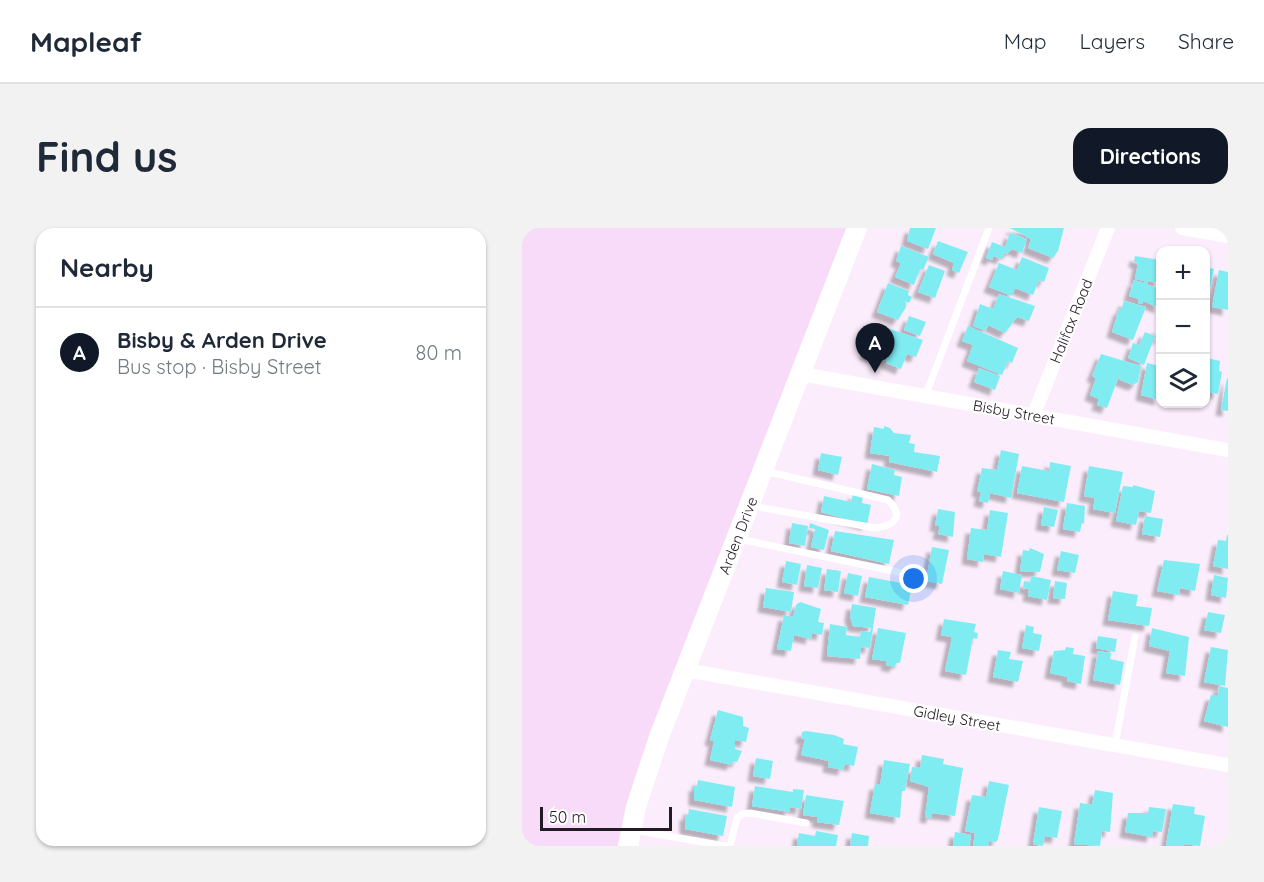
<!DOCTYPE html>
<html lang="en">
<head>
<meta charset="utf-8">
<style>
	body { margin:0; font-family:Quicksand,sans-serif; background:#f2f2f3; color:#1f2937 }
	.controls { position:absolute; right:18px; top:18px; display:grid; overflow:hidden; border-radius:12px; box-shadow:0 2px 4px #0004 }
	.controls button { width:54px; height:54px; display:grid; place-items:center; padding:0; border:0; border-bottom:2px solid #e0e1e3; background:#fff; color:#1f2937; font:30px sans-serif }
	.scale { position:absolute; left:18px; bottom:15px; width:132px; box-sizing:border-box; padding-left:6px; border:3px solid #231b24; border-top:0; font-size:16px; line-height:21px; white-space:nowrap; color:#231b24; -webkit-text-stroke:4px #fff; paint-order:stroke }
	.you { position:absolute; left:392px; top:351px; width:21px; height:21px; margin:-15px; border:4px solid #fff; border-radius:50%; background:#1a73e8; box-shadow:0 0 0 9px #1a73e833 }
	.badge { display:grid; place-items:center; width:39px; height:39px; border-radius:50%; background:#111827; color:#fff; font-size:20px; font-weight:700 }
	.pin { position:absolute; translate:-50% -50px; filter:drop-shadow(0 2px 3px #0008) }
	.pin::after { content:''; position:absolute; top:32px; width:21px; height:18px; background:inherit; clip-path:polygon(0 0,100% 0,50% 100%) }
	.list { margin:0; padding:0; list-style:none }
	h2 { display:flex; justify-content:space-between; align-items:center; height:78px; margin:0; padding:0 24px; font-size:26px }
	h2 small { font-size:20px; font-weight:400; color:#747a83 }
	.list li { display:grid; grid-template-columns:39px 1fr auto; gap:18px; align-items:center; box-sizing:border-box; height:90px; padding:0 24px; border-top:2px solid #e0e1e3 }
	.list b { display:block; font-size:22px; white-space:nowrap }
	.list p { margin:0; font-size:20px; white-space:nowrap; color:#747a83 }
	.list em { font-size:20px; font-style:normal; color:#747a83 }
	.icon { flex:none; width:33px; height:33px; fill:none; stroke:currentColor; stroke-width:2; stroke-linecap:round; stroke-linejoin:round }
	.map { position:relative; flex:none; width:706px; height:618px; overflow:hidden; border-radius:18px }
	header { display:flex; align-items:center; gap:36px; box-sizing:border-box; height:84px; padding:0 30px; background:#fff; border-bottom:2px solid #e0e1e3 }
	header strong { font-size:28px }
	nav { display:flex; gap:33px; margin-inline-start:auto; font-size:21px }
	.intro { display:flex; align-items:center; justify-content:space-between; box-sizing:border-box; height:144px; padding:0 36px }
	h1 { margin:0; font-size:42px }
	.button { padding:15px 27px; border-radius:18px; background:#111827; color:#fff; font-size:21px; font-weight:700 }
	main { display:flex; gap:36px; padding:0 36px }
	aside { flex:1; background:#fff; border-radius:18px; box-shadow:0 2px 4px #0004 }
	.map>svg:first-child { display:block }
	.built { fill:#f7dbf9 }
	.building { fill:#7fecf2; fill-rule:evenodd; filter:url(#shadow) }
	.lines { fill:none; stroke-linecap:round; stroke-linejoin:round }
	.lane { stroke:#fff; stroke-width:7 }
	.street { stroke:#fff; stroke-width:14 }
	.secondary { stroke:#fff; stroke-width:20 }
	.labels { text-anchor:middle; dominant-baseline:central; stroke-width:4.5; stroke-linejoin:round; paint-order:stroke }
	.street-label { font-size:15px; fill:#231b24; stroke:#fff }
</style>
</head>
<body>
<header>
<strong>Mapleaf</strong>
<nav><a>Map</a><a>Layers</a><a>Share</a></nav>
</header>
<div class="intro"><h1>Find us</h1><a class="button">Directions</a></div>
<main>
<aside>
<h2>Nearby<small></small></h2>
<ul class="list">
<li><span class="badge">A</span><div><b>Bisby &amp; Arden Drive</b><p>Bus stop · Bisby Street</p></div><em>80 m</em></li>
</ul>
</aside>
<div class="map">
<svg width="706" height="618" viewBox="0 0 706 618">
	<defs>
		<filter id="shadow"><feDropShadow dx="-5.5" dy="5.5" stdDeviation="1.5" flood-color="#0004"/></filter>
	</defs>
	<rect width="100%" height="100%" fill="#fbedfc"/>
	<path class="built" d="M0 0H334L106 618H0Z"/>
	<path class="building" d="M388 0H414L406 21 385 13Z
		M488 0H542L536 23 531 30 506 20 509 11Z
		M488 5 505 11 500 25 490 21 485 26 482 25 480 31 471 28 470 32 464 30 470 14 483 19Z
		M416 13 446 24 437 45 430 42 432 35 411 26Z
		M379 18 407 29 401 42 398 41 392 57 373 49 379 35 374 33Z
		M613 28 638 32V80L621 73 620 76 616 75 617 71 607 68 612 52 622 55 623 53 613 51 616 35 612 34ZM626 53 637 55 635 60 626 57Z
		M500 29 527 40 522 54 517 52 511 67 493 60 490 68 467 59 477 35 495 42Z
		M407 37 423 43 413 70 396 64Z
		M684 39 692 41 685 75H684Z
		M697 42 706 44V82L690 79Z
		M366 55 387 63 386 67 390 69 387 75 383 73 384 79 376 92 355 84Z
		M477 66 513 78 507 93 495 89 483 105 466 97 464 103 451 98 458 76 471 81Z
		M602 73 624 79 611 112 590 104 597 81 599 82Z
		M387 88 404 94 398 108 382 102Z
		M350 95 401 112 394 129 385 126 379 141 364 135V128L362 133 343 126 349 111 344 110Z
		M446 98 496 120 490 135 486 133 480 147 445 133 451 117 440 113Z
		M635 100 638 101V111L633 110Z
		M623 104 633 108 622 137 606 130 611 115 617 117Z
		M579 126 619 138 616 154 611 157 598 152 597 148 585 180 575 177 577 171 568 167 574 150 570 148Z
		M685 130 698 133 697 143 700 144 696 166 684 164Z
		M625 135 638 138V172L619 167Z
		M457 140 478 148 473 162 452 154Z
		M705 150 706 151V183L699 182Z
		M362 198 368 200 372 205 389 207 387 215 393 216 392 224 418 228 415 244 367 234 368 228 348 225 352 199 362 201Z
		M479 222 497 226 489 270 468 265 466 275 457 273 459 264 455 263 460 240 475 242Z
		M299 225 320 229 316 247 296 242Z
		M528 234 549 238 542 274 495 265 500 238 527 243Z
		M350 236 373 242 372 247 380 249 377 268 345 261Z
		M567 238 601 244 593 285 571 281 573 270 562 268Z
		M611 257 633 263 629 285 617 283 614 297 594 293 601 258 611 259Z
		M331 266 341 268 340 275 349 277 345 297 299 284 302 268 329 274Z
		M545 275 563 278 562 296 560 295 558 304 541 301Z
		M522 279 536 282 532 299 519 297Z
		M416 281 433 284 431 309 416 306 418 298H413Z
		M468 282 486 285 479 329 462 326 461 334 445 331 449 300 465 302Z
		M623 288 641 291 638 309 620 306Z
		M270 295 286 298 283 318 267 315Z
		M288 295 307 302 302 322 289 319 293 301 287 300Z
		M313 303 372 312 367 336 309 323Z
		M705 307H706V341L691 338 696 312 704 313Z
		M410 319 427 322 420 356 404 353Z
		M508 320 522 326 518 344 498 343 501 322 507 323Z
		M539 323 557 327 553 345 535 342Z
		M642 332 678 336 673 363 658 360 657 367 635 363Z
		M264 333 279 336 275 357 260 354Z
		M285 337 300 340 296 360 282 358Z
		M305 341 319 343 316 364 302 362Z
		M481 343 500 347 497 365 478 361Z
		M326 345 340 348 336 368 322 365Z
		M692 347 706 350 704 370 689 367Z
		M509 348 529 352 525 372 506 368 507 361 501 360 502 353 508 355Z
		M347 349 390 357 386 377 343 369Z
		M533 353 545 355 543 371 531 370Z
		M244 360 272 364 269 384 241 379Z
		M591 363 616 367 614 378 630 380 627 398 586 392Z
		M278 374 299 381 296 394 302 395 300 407 290 405 289 411 272 407 269 423 255 421 262 387 271 389 274 377Z
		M330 376 354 380 348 420 339 419 338 431 305 428 308 396 325 399 324 407 338 409 339 403 348 404 349 400 331 398 328 388Z
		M686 384 703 387 699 405 682 402Z
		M422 391 454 396 452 404 456 405 455 411 451 410 444 447 423 443 430 409 419 407Z
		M504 397 512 399 511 405 520 407 517 423 500 420Z
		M356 400 384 405 378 435H374L373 439 364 437 365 433 350 431Z
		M630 400 667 409 663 448 644 445 648 423 627 418Z
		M576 408 595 411 593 424 574 420Z
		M544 419 552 420 551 426 563 428 559 456 545 453 546 449 528 445 532 423 543 422Z
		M689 419 706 422 703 458 682 454Z
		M476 422 489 424 487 431 501 433 496 454 471 449Z
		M576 423 589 425 588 431 602 434 598 457 571 452Z
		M697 458 706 460V499L682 493 689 467 696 468Z
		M196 482 221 489V498L227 500 224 514 213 512V521L220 523 215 534 211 533 210 537 188 532 192 513 188 512Z
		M284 503 312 507 322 511 321 516 336 519 332 538 323 536 321 542 306 539 307 533 279 527 283 511 279 510 280 504Z
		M400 527 422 531 421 536 441 540 433 588 410 585V590L403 589 407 559 388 553 390 539 398 540Z
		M234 530 251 533 248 551 231 548Z
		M362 532 388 536 383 563H380L378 590 348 585 353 556 358 557Z
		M176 552 213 559 210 579 172 572V558H175Z
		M467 553 487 557 476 611 474 614 467 613 466 618H451L453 605 443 603 450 567 464 569Z
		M233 558 271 564V561L282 562 279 581 268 579V584L230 578Z
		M573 562 591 565 588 604 580 603 578 618 552 616 558 575 570 577Z
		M284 567 322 573 317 597 295 594 296 589 281 587Z
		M651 576 673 579 672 586 683 588 678 618 662 616V618H644Z
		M517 579 540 583 535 610 523 608 521 618 511 616Z
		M627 579 644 581 640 604 631 603 630 609 603 604 606 585H626Z
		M167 581 205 588 201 608 163 601V587H166Z
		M294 603 316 607 314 618H275L277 605 293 608Z
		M433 604 449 607 447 618H431Z
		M330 605 347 608 346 618H328Z"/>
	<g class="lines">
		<path class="lane" d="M403 169 467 0
			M230 278 353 300C372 298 383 289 366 272L243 243
			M217 311 376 344
			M593 517 613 409
			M112 602 203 618
			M208 618 215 590 220 586 228 585 284 595"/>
		<path class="street" d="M660 0 706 8
			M279 146 706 222
			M512 186 586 0
			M163 442 706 537"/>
		<path class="secondary" id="s1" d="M106 618 114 579 137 509 335 0"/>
	</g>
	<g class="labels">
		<g class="street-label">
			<text transform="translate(549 93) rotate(-68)">Halifax Road</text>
			<text transform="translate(492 184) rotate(10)">Bisby Street</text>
			<text stroke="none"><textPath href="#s1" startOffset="330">Arden Drive</textPath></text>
			<text transform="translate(435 490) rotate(10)">Gidley Street</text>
		</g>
	</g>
</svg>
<div class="controls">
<button>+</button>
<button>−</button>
<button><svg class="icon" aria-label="layers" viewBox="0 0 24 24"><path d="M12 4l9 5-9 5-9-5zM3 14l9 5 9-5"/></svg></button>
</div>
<div class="scale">50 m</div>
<div class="you"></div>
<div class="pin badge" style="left:353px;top:145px">A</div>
</div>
</main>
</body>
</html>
